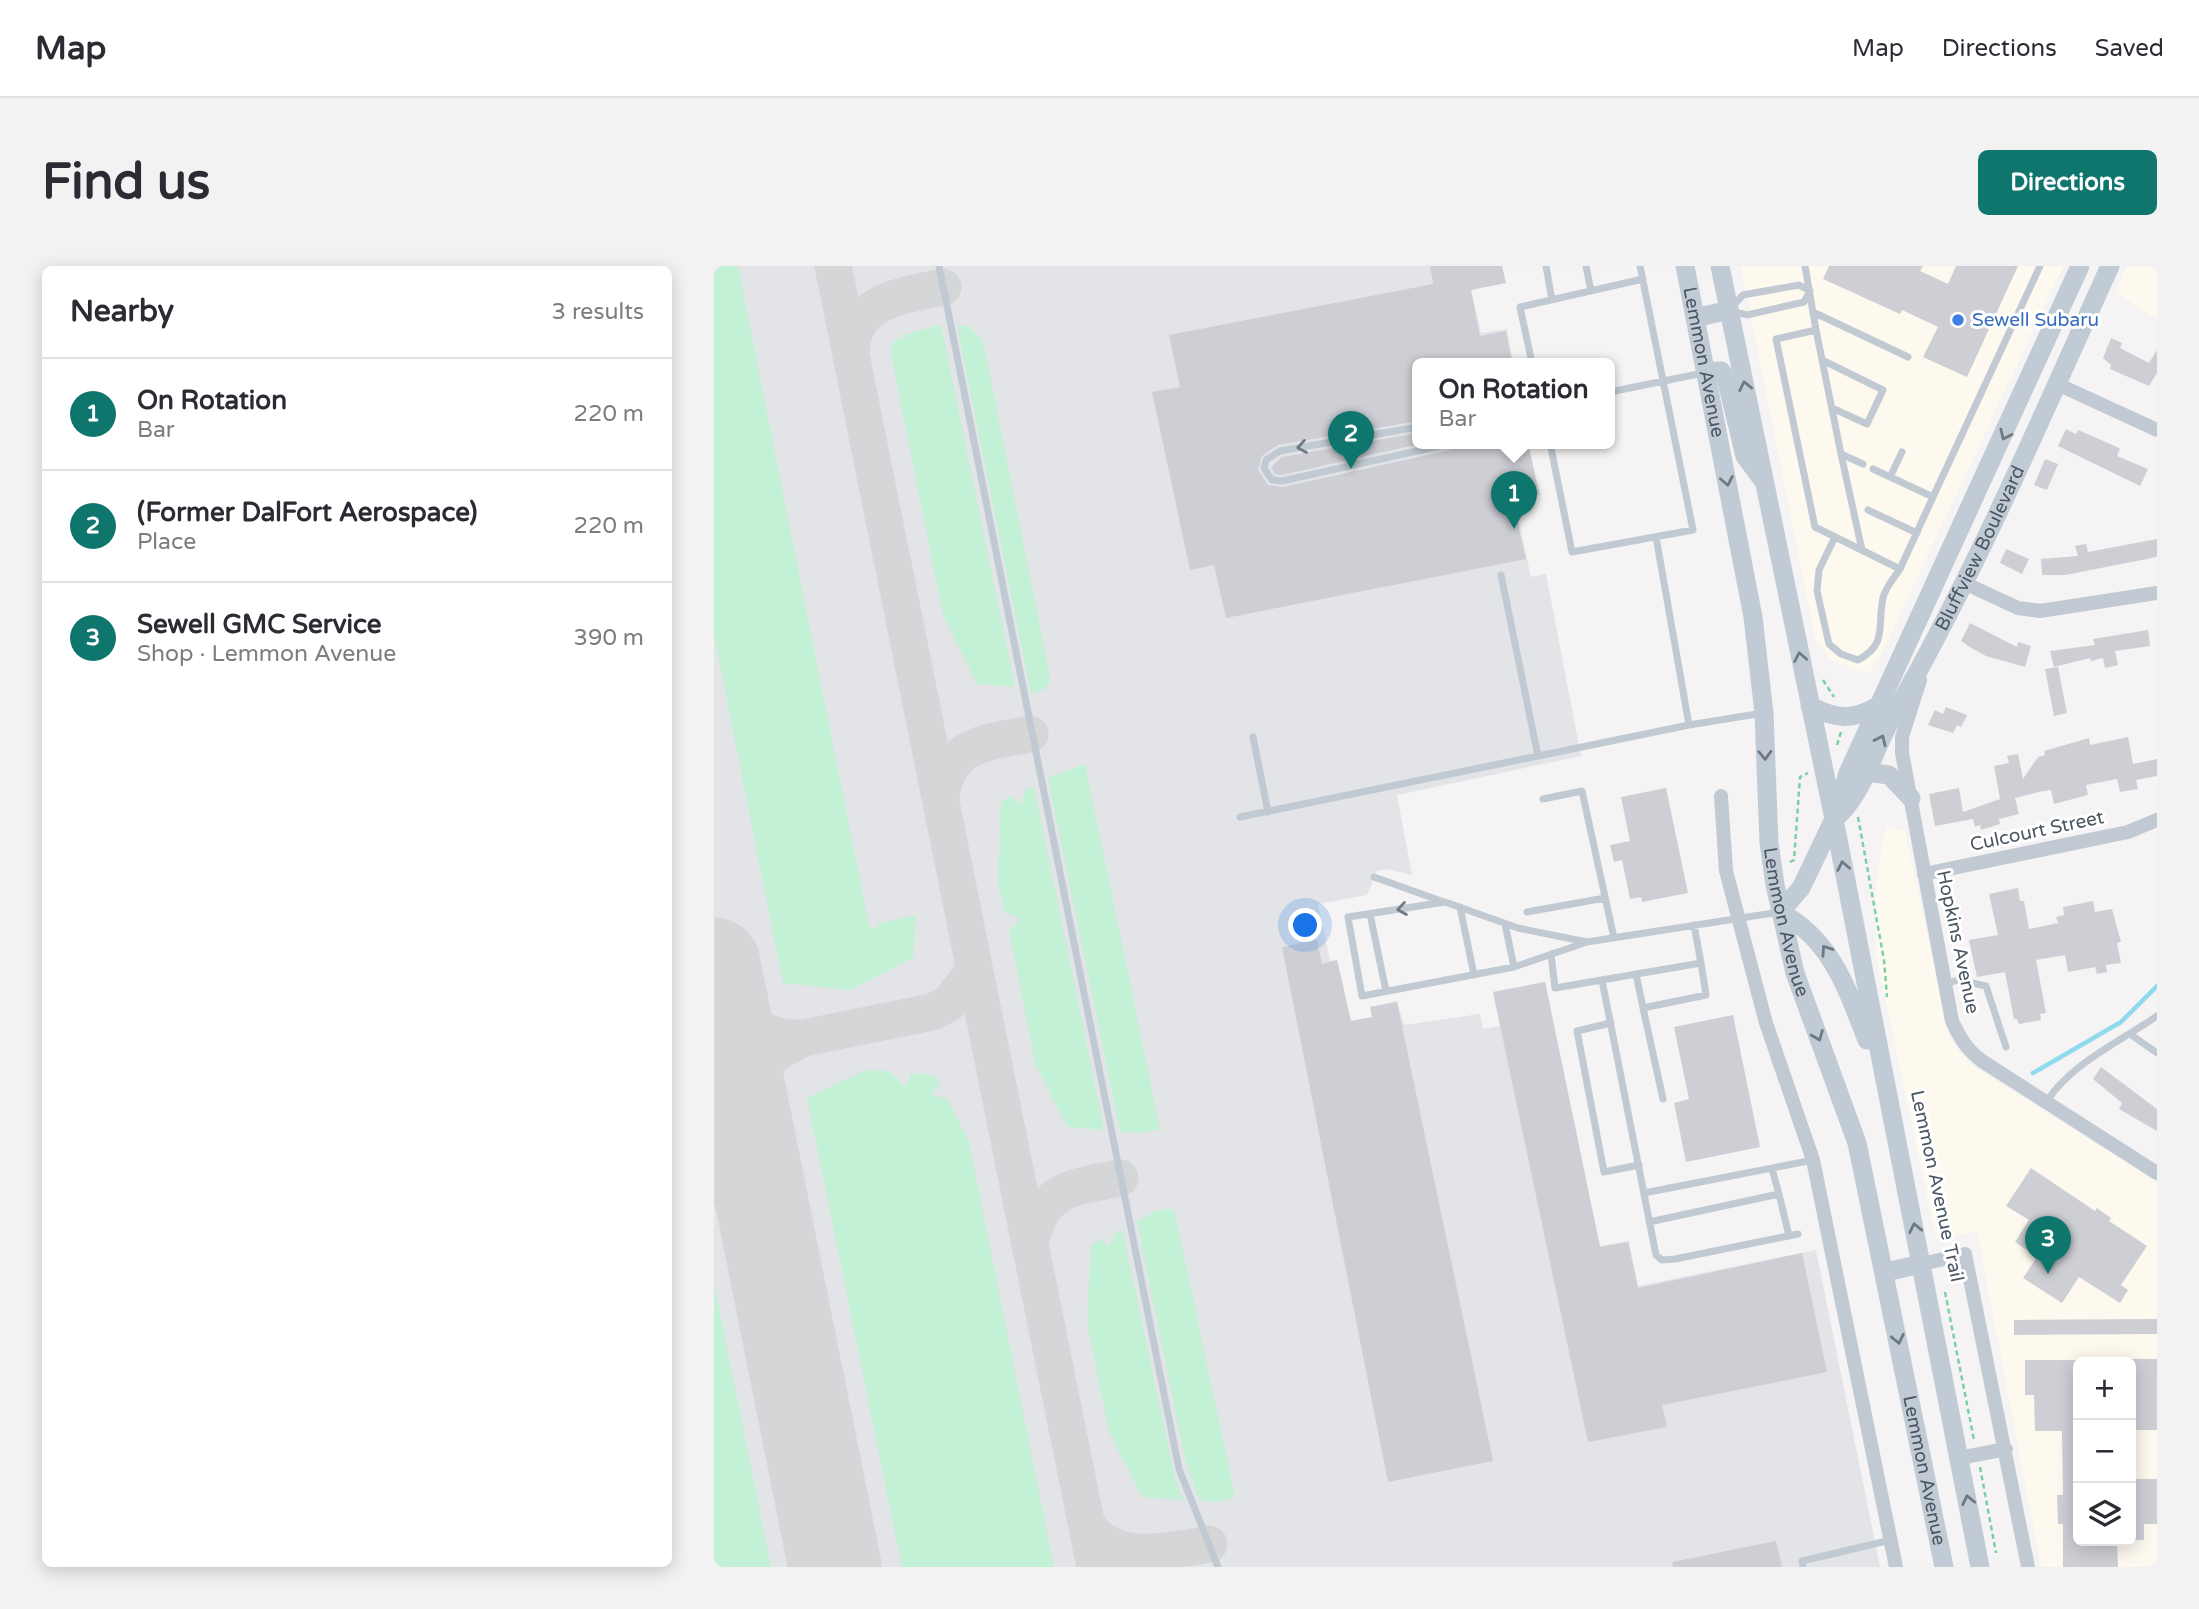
<!DOCTYPE html>
<html lang="en">
<head>
<meta charset="utf-8">
<style>
	body { margin:0; font-family:"Varela Round",sans-serif; background:#f2f2f3; color:#2b2b33 }
	.controls { position:absolute; right:21px; bottom:21px; display:grid; overflow:hidden; border-radius:10px; box-shadow:0 4px 18px #0003 }
	.controls button { width:63px; height:63px; display:grid; place-items:center; padding:0; border:0; border-bottom:2px solid #e1e1e2; background:#fff; color:#2b2b33; font:35px sans-serif }
	.you { position:absolute; left:592px; top:660px; width:24px; height:24px; margin:-18px; border:5px solid #fff; border-radius:50%; background:#1a73e8; box-shadow:0 0 0 10px #1a73e833 }
	.badge { display:grid; place-items:center; width:46px; height:46px; border-radius:50%; background:#0f766e; color:#fff; font-size:23px; font-weight:700 }
	.pin { position:absolute; translate:-50% -58px; filter:drop-shadow(0 2px 4px #0008) }
	.pin::after { content:''; position:absolute; top:37px; width:24px; height:21px; background:inherit; clip-path:polygon(0 0,100% 0,50% 100%) }
	.popup { position:absolute; left:698px; top:92px; width:203px; height:91px; box-sizing:border-box; display:grid; place-content:center; border-radius:10px; background:#fff; filter:drop-shadow(0 2px 5px #0005); font-size:23px; white-space:nowrap; color:#7c7c81 }
	.popup b { font-size:26px; color:#2b2b33 }
	.popup::after { content:''; position:absolute; left:50%; top:100%; margin-left:-14px; border:14px solid transparent; border-top-color:#fff }
	.list { margin:0; padding:0; list-style:none }
	h2 { display:flex; justify-content:space-between; align-items:center; height:91px; margin:0; padding:0 28px; font-size:30px }
	h2 small { font-size:23px; font-weight:400; color:#7c7c81 }
	.list li { display:grid; grid-template-columns:46px 1fr auto; gap:21px; align-items:center; box-sizing:border-box; height:112px; padding:0 28px; border-top:2px solid #e1e1e2 }
	.list b { display:block; font-size:26px; white-space:nowrap }
	.list p { margin:0; font-size:23px; white-space:nowrap; color:#7c7c81 }
	.list em { font-size:23px; font-style:normal; color:#7c7c81 }
	.icon { flex:none; width:38px; height:38px; fill:none; stroke:currentColor; stroke-width:2; stroke-linecap:round; stroke-linejoin:round }
	.map { position:relative; flex:none; width:1443px; height:1301px; overflow:hidden; border-radius:10px }
	header { display:flex; align-items:center; gap:42px; box-sizing:border-box; height:98px; padding:0 35px; background:#fff; border-bottom:2px solid #e1e1e2 }
	header strong { font-size:33px }
	nav { display:flex; gap:38px; margin-inline-start:auto; font-size:24px }
	.intro { display:flex; align-items:center; justify-content:space-between; box-sizing:border-box; height:168px; padding:0 42px }
	h1 { margin:0; font-size:49px }
	.button { padding:18px 32px; border-radius:10px; background:#0f766e; color:#fff; font-size:24px; font-weight:700 }
	main { display:flex; gap:42px; padding:0 42px }
	aside { flex:1; background:#fff; border-radius:10px; box-shadow:0 4px 18px #0003 }
	.map>svg:first-child { display:block }
	.commercial { fill:#fdf9ef; fill-rule:evenodd }
	.airport { fill:#e2e4e7 }
	.green { fill:#c3f1d5 }
	.lines { fill:none; stroke-linecap:round; stroke-linejoin:round }
	.stream { stroke:#90daee; stroke-width:4.5 }
	.taxiway { stroke:#d5d6d8; stroke-width:37 }
	.runway { stroke:#d5d6d8; stroke-width:93 }
	.building { fill:#cdcfd5 }
	.path { stroke:#7ad0a6; stroke-width:2.5; stroke-dasharray:5 3.5; stroke-linecap:butt }
	.lane { stroke:#c1cad2; stroke-width:7 }
	.street { stroke:#c1cad2; stroke-width:14 }
	.secondary { stroke:#c1cbd6; stroke-width:19 }
	.oneway { stroke:#6e7984 }
	.oneway2 { stroke:#6e7983 }
	.shop-dot { fill:#3f7fe0; stroke:#fff; stroke-width:2.5 }
	.labels { text-anchor:middle; dominant-baseline:central; stroke-width:6; stroke-linejoin:round; paint-order:stroke }
	.shop-label { font-size:19px; fill:#366cbe; stroke:#fff; text-anchor:start }
	.street-label { font-size:19px; fill:#4a5661; stroke:#fff }
</style>
</head>
<body>
<header>
<strong>Map</strong>
<nav><a>Map</a><a>Directions</a><a>Saved</a></nav>
</header>
<div class="intro"><h1>Find us</h1><a class="button">Directions</a></div>
<main>
<aside>
<h2>Nearby<small>3 results</small></h2>
<ul class="list">
<li><span class="badge">1</span><div><b>On Rotation</b><p>Bar</p></div><em>220 m</em></li>
<li><span class="badge">2</span><div><b>(Former DalFort Aerospace)</b><p>Place</p></div><em>220 m</em></li>
<li><span class="badge">3</span><div><b>Sewell GMC Service</b><p>Shop · Lemmon Avenue</p></div><em>390 m</em></li>
</ul>
</aside>
<div class="map">
<svg width="1443" height="1301" viewBox="0 0 1443 1301">
	<rect width="100%" height="100%" fill="#f5f3f3"/>
	<path class="commercial" d="M1027 0H1349L1168 387 1154 408 1117 394 1101 373Z
		M1413 0H1443V53L1401 26Z
		M1172 560 1191 565 1235 770 1241 780 1259 800 1443 916V1301H1327L1263 965 1222 973 1162 689V617ZM1364 1096H1417V1275H1364Z"/>
	<path class="airport" d="M0 0H716L719 18 754 11 767 67 793 63 799 97H704V177H814L826 229 800 234 817 311 832 308 867 490 683 529 698 609 673 603 663 605 653 629 604 638 616 695 623 694 637 755 658 751 656 741 683 735 690 759 766 748 769 763 786 760 779 726 831 716 886 980 915 975 924 1020 1102 984 1166 1301H0Z"/>
	<path class="green" d="M0 0H24L155 660 163 663 164 658 202 649 199 692 136 724 69 717 0 368Z
		M225 59H227L301 421 263 418 229 349 177 87 180 75 186 71 190 75V69Z
		M243 60H255L269 74 335 405V417L330 424 317 427Z
		M371 498 446 863 429 867 406 865 334 512Z
		M320 521 390 864 353 861 321 797 295 664 305 655 303 650 291 647 284 614 287 536 297 530 306 538 312 523Z
		M152 804 175 805 192 821 197 807 220 809 226 819 217 828 234 834 255 876 340 1301H188L93 832Z
		M460 943 521 1231 501 1236 485 1234 471 1193 423 956 444 944Z
		M408 963 461 1212 469 1234 428 1231 395 1166 373 1057 377 979 387 973 395 980 401 967Z
		M0 1017 57 1301H0Z"/>
	<g class="lines">
		<path class="stream" d="M1319 807 1407 756 1443 720"/>
		<path class="taxiway" d="M119 0 381 1301
			M137 89C136 35 187 30 229 21
			M227 535C231 478 270 477 316 468
			M0 679C10 730 24 770 84 772
			M0 790 218 746 234 738 257 709
			M316 977C329 922 356 922 406 912
			M62 988 33 842 40 818 55 794 63 786 84 775
			M371 1253C393 1301 453 1285 495 1278"/>
		<path class="runway" d="M0 698 121 1301"/>
	</g>
	<path class="building" d="M716 0H788L792 17 757 24 766 70 792 65 798 97H704V155L564 179 548 190 544 204 554 219 569 221 740 183 745 177H814L825 228 798 233 812 293 512 352 500 299 476 304 438 126 466 121 455 69 719 18Z
		M1115 0H1209L1206 5 1234 18 1242 0H1304L1253 111 1209 91 1224 61 1188 44 1186 48 1109 13Z
		M1397 72 1408 77 1406 82 1435 97 1443 84V107L1435 120 1396 103 1397 99 1389 92Z
		M1352 163 1362 168 1364 164 1403 181 1406 183 1403 190 1434 203 1426 220 1344 180Z
		M704 167V177H710L568 209 561 208 557 201 568 191Z
		M1331 193 1344 198 1333 224 1320 219Z
		M1443 273V291L1351 309H1328L1327 293 1364 290 1361 280 1372 278 1374 286Z
		M1292 283 1315 293 1308 308 1286 297Z
		M1256 357 1303 381 1304 376 1317 380 1311 401 1272 390 1254 380 1247 375Z
		M1434 364 1436 380 1401 385 1404 399 1391 402 1389 392 1377 395 1376 392 1340 401 1336 385 1381 379 1379 373Z
		M1344 401 1353 447 1340 450 1331 403Z
		M1232 441 1253 449 1247 461 1243 459 1239 467 1214 459 1221 444 1229 448Z
		M1414 471 1419 498 1443 493V510L1422 514 1424 523 1406 526 1403 513 1372 519 1374 529 1340 538 1337 524 1329 525 1301 532 1305 548 1285 553 1286 558 1267 564 1266 559 1261 561 1259 553 1221 560 1215 528 1245 522 1249 546 1286 533 1280 500 1295 497 1293 490 1304 488 1309 513 1324 491 1331 489 1330 485 1375 472 1376 479Z
		M952 522 974 627 928 636 927 631 916 633 908 594 900 596 896 579 916 575 907 531Z
		M1304 622 1306 635H1310L1315 663 1344 657 1342 651 1350 649 1349 641 1379 635 1381 646 1398 643 1407 676 1403 677 1407 697 1392 699 1393 706 1383 708 1381 701 1354 706 1351 689 1322 694 1332 747 1326 748 1327 754 1305 758 1303 753H1300L1291 706 1263 711 1255 674 1284 669 1275 628Z
		M603 674 608 698 623 694 637 755 658 751 656 741 683 736 779 1195 674 1216 568 681Z
		M831 716 886 981 914 976 924 1022 1088 987 1113 1106 948 1139 953 1161 874 1176 779 726Z
		M1019 749 1046 881 972 896 960 837 975 833 960 761Z
		M1387 801 1443 843V865L1405 843 1408 837 1379 813Z
		M1317 902 1381 945 1383 942 1397 952 1395 955 1433 980 1407 1019 1414 1024 1406 1037 1365 1011 1348 1037 1309 1012 1323 991 1301 976 1315 954 1292 940Z
		M1443 1053V1068L1300 1069V1054Z
		M1417 1093H1443V1164H1417Z
		M1311 1094H1364V1275H1403L1404 1301H1349V1258H1344L1343 1229H1349L1348 1165H1321L1320 1129H1311Z
		M1417 1213H1443V1258H1430V1274H1417Z
		M1062 1275 1068 1301H959L958 1296Z"/>
	<g class="lines">
		<path class="path" d="M1109 414 1120 431
			M1123 479 1127 466
			M1144 551 1170 694 1173 731
			M1076 596 1080 594 1086 511 1094 507
			M1231 1026 1260 1174
			M1266 1201 1282 1287"/>
		<path class="lane" d="M225 0 465 1203 504 1301
			M832 0 838 34
			M872 0 877 25
			M1091 0 1102 64 1062 73 1101 261 1186 303 1219 231 1159 203
			M1085 19 1096 25 1090 36 1033 49 1015 44 1029 29Z
			M1099 46 1194 91
			M1102 64 1127 188 1149 198
			M1108 94 1169 124 1153 158 1118 142
			M818 97 806 41 929 13
			M896 126 989 107
			M704 161 566 185 552 194 550 202 558 214 568 215 739 177
			M836 177 858 286 979 264 926 0
			M1127 188 1148 284
			M1176 211 1188 186
			M1219 231 1326 0
			M1154 244 1203 267
			M942 271 975 459 1049 447
			M1121 271 1105 304 1103 325 1115 378 1127 388 1144 394C1174 378 1163 360 1169 332 1171 322 1180 312 1186 303
			M787 309 824 490
			M539 471 554 546
			M829 533 868 525 900 672
			M526 551 975 459
			M660 611 730 636
			M746 641 760 709
			M813 646 891 632
			M656 648 672 725
			M791 658 800 701
			M873 676 804 662 731 636 634 651 648 730 800 701 873 676 1066 646
			M837 688 841 722 987 697 980 659
			M922 708 929 742 992 729 987 697
			M888 714 942 989 948 994 961 993 1084 968
			M1231 718 1244 714 1272 720 1292 781
			M929 742 949 833
			M897 757 863 765 890 906 925 899
			M1416 768 1443 787
			M1332 836C1359 796 1404 777 1443 750
			M1058 903 1065 928
			M930 927 1099 894
			M935 956 1065 928 1075 970
			M1089 1301 1088 1295 1177 1274"/>
		<path class="street" d="M1343 118 1443 164
			M1250 317 1304 342 1326 345 1443 327
			M1206 414 1188 471V487L1238 755C1246 772 1253 784 1268 795L1443 907
			M1007 530 1012 605 1052 757 1099 894 1182 1301
			M1210 608 1414 566 1443 554
			M1208 998 1251 988 1314 1301
			M1245 1192 1292 1183"/>
		<g class="secondary">
			<path id="s1" d="M971 0 1039 351 1050 447 1055 577 1061 619 1081 707 1143 877 1230 1301"/>
			<path d="M1006 0 1120 553 1266 1301"/>
			<path d="M981 52 1015 44"/>
			<path d="M993 106 1007 105 1012 112 1031 190 1048 213"/>
			<path d="M1096 440C1124 454 1140 455 1167 438"/>
			<path d="M1152 506 1175 509 1197 532"/>
			<path id="s2" d="M1126 548C1152 521 1160 482 1179 450 1262 306 1327 152 1396 0"/>
			<path d="M1066 646 1087 622 1120 553 1134 507 1366 0"/>
			<path d="M1066 646C1118 674 1133 723 1153 774"/>
			<path d="M1171 1006 1208 998"/>
		</g>
	</g>
	<defs><path id="oneway-chevron" d="M-2-3.5L2.5 0L-2 3.5" fill="none" stroke-width="1.6" stroke-linecap="round" stroke-linejoin="round" transform="scale(1.75)"/></defs>
	<g class="oneway">
		<use href="#oneway-chevron" transform="translate(1031 120) rotate(-102)"/>
		<use href="#oneway-chevron" transform="translate(1291 169) rotate(115)"/>
		<use href="#oneway-chevron" transform="translate(1013 215) rotate(79)"/>
		<use href="#oneway-chevron" transform="translate(1086 391) rotate(-101)"/>
		<use href="#oneway-chevron" transform="translate(1167 474) rotate(-65)"/>
		<use href="#oneway-chevron" transform="translate(1051 489) rotate(88)"/>
		<use href="#oneway-chevron" transform="translate(1129 600) rotate(-101)"/>
		<use href="#oneway-chevron" transform="translate(1112 684) rotate(-125)"/>
		<use href="#oneway-chevron" transform="translate(1104 770) rotate(68)"/>
		<use href="#oneway-chevron" transform="translate(1201 962) rotate(-102)"/>
		<use href="#oneway-chevron" transform="translate(1184 1073) rotate(78)"/>
		<use href="#oneway-chevron" transform="translate(1254 1234) rotate(-102)"/>
	</g>
	<g class="oneway2">
		<use href="#oneway-chevron" transform="translate(588 181) rotate(170)"/>
		<use href="#oneway-chevron" transform="translate(688 643) rotate(171)"/>
	</g>
	<circle class="shop-dot" cx="1244" cy="54" r="7"/>
	<g class="labels">
		<g class="shop-label">
			<text x="1258" y="54">Sewell Subaru</text>
		</g>
		<g class="street-label">
			<text stroke="none"><textPath href="#s1" startOffset="98">Lemmon Avenue</textPath></text>
			<text stroke="none"><textPath href="#s2" startOffset="301">Bluffview Boulevard</textPath></text>
			<text transform="translate(1323 565) rotate(-12)">Culcourt Street</text>
			<text stroke="none"><textPath href="#s1" startOffset="665">Lemmon Avenue</textPath></text>
			<text transform="translate(1244 676) rotate(78)">Hopkins Avenue</text>
			<text transform="translate(1223 920) rotate(78)">Lemmon Avenue Trail</text>
			<text stroke="none"><textPath href="#s1" startOffset="1232">Lemmon Avenue</textPath></text>
		</g>
	</g>
</svg>
<div class="controls">
<button>+</button>
<button>−</button>
<button><svg class="icon" aria-label="layers" viewBox="0 0 24 24"><path d="M12 4l9 5-9 5-9-5zM3 14l9 5 9-5"/></svg></button>
</div>
<div class="you"></div>
<div class="pin badge" style="left:800px;top:263px">1</div>
<div class="popup"><b>On Rotation</b>Bar</div>
<div class="pin badge" style="left:637px;top:203px">2</div>
<div class="pin badge" style="left:1334px;top:1008px">3</div>
</div>
</main>
</body>
</html>
